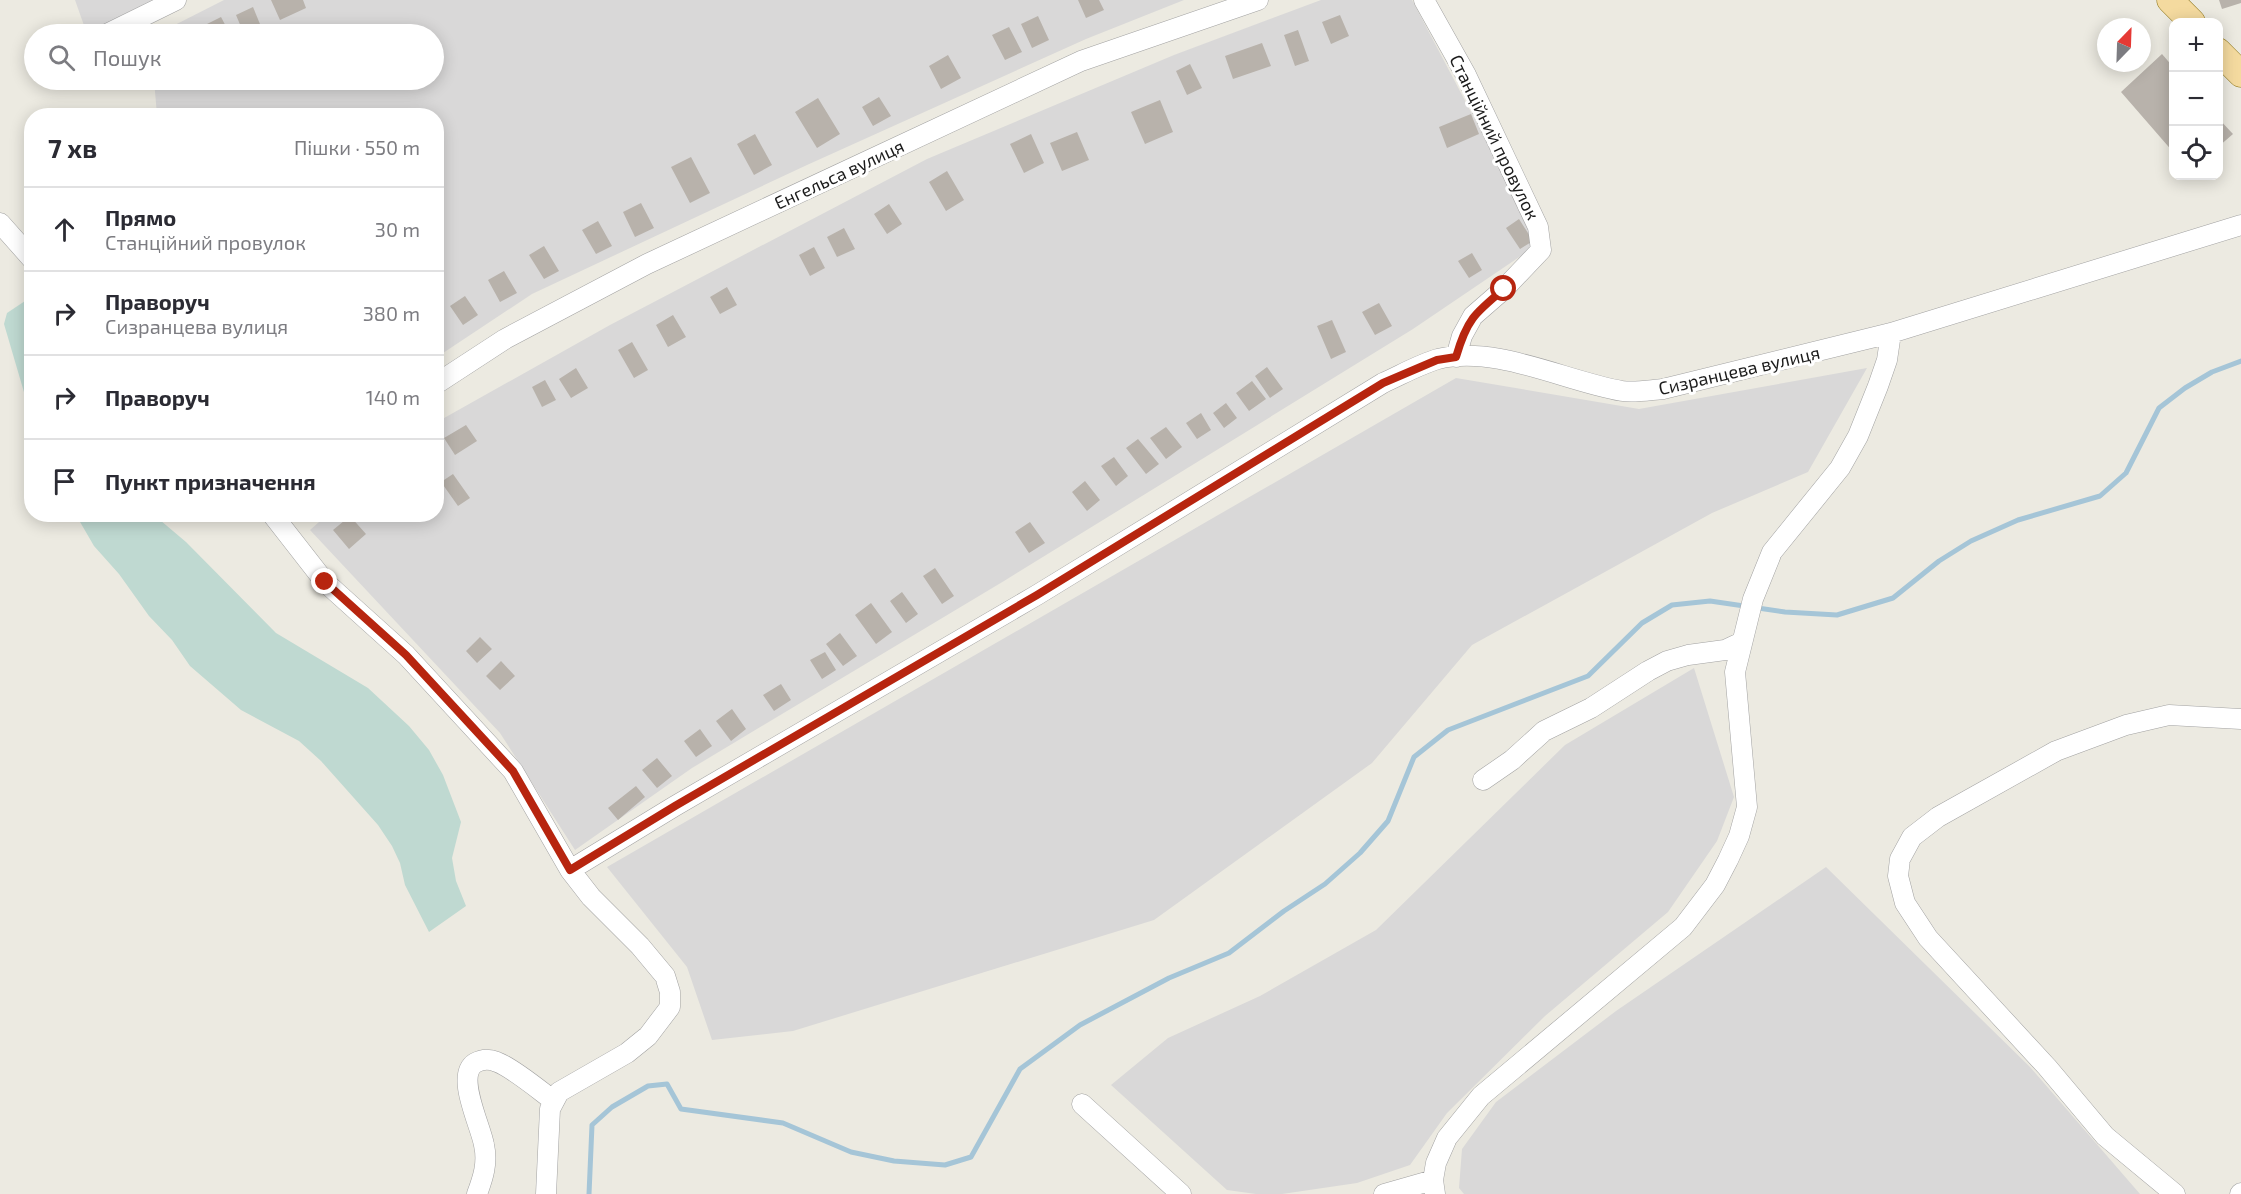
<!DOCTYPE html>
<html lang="uk">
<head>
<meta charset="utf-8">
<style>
	body { margin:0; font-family:"Exo 2",sans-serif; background:#f7f7f7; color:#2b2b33 }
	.controls { position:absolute; right:18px; top:18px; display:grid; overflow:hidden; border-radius:12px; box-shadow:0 3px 15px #0003 }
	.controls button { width:54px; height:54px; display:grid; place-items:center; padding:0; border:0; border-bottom:2px solid #e1e1e2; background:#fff; color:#2b2b33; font:30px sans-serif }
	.compass { position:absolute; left:2097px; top:18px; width:54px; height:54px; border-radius:50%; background:#fff; box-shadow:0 3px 15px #0003; rotate:23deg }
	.stop { position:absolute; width:18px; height:18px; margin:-14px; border:4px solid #b7250f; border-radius:50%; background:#fff }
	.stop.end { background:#b7250f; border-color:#fff; box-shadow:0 2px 6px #0008 }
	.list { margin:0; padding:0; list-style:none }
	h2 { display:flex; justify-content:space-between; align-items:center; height:78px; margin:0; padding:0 24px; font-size:26px }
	h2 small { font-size:20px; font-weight:400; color:#7c7c81 }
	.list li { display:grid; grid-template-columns:39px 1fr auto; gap:18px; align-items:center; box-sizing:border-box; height:84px; padding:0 24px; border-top:2px solid #e1e1e2 }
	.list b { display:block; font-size:22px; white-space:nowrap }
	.list p { margin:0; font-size:20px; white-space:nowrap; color:#7c7c81 }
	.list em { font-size:20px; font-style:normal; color:#7c7c81 }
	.icon { flex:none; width:33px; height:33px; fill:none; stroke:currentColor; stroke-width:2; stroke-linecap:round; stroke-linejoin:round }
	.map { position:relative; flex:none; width:2241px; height:1194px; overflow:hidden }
	.search { position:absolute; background:#fff; box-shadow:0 3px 15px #0003; left:24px; top:24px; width:420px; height:66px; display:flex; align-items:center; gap:15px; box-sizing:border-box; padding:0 21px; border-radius:33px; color:#7c7c81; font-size:22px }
	.panel { position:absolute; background:#fff; box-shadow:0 3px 15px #0003; left:24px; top:108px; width:420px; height:414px; border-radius:24px }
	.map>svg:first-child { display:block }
	.residential { fill:#d9d8d8 }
	.wetland { fill:#bfd9d1 }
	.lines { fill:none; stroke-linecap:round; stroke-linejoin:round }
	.stream { stroke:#a5c5d7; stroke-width:5 }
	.building { fill:#b8b2ab }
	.minor-casing { stroke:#a2a2a2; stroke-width:21 }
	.major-casing { stroke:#876e0b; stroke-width:27 }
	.minor { stroke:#fff; stroke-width:20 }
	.major { stroke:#f4da9f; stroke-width:26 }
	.route { stroke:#b7250f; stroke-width:8 }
	.labels { text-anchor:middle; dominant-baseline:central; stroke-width:6; stroke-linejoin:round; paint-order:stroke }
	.street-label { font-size:18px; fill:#1b1b1b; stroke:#fff }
</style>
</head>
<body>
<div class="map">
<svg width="2241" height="1194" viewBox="0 0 2241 1194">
	<rect width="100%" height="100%" fill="#eceae1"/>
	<path class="residential" d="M75 0H154L87 34Z
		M224 0H1184L1086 39 807 165 532 294 437 357 436 116 157 115 154 80H434V34H157Z
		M1321 0H1412L1531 226 1537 245 1413 329 1004 581 692 768 575 850 500 733 310 530 327 515 436 514 437 422 610 325 927 159 1174 55Z
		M1867 368 1808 472 1712 513 1472 645 1372 763 1154 920 793 1031 712 1040 687 967 607 867 1456 378 1639 409Z
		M1694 668 1734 797 1717 841 1668 912 1545 1016 1447 1113 1410 1165 1357 1183 1282 1194H1256L1227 1190 1111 1085 1168 1038 1260 996 1376 930 1565 745Z
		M1826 867 2030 1067 2140 1194H1464L1459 1188 1462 1149 1496 1102 1616 1011Z"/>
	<path class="wetland" d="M31 297V416L4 324 7 313Z
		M76 515H154L186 542 276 633 368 688 409 726 429 750 443 775 461 822 452 858 456 881 466 906 429 932 405 885 400 863 392 846 378 825 321 761 299 741 241 710 190 666 172 640 149 616 119 574 94 546Z"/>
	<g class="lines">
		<path class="stream" d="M589 1194 592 1125 612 1107 648 1086 667 1084 681 1109 783 1123 851 1152 894 1161 945 1165 971 1157 1020 1069 1080 1025 1169 978 1229 953 1284 911 1325 884 1360 853 1388 821 1414 757 1448 730 1588 676 1642 623 1672 605 1710 601 1785 612 1837 615 1893 598 1939 561 1971 541 2018 520 2100 496 2126 473 2159 408 2185 388 2212 372 2241 361"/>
	</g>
	<path class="building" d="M271 0H303L306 8 280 20Z
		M1078 0H1099L1104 10 1086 18Z
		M2219 0H2241V3L2222 9Z
		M253 7 262 29 244 34 236 15Z
		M1340 15 1349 36 1331 44 1322 22Z
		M1038 16 1049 40 1032 48 1021 24Z
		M221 17 230 34H210L205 25Z
		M1009 27 1022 52 1005 60 992 35Z
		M1298 30 1309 61 1295 66 1284 35Z
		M1262 43 1271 66 1233 79 1225 56Z
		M2162 54 2174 68V153L2121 92Z
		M948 55 961 78 941 89 929 66Z
		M1190 64 1202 88 1187 95 1176 71Z
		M879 97 891 116 873 126 862 107Z
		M818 98 840 134 817 148 795 112Z
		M1160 100 1173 132 1145 144 1131 112Z
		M1471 114 1479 134 1447 148 1439 127Z
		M2218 118 2233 134 2218 147Z
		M1077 132 1089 160 1062 171 1050 143Z
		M755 134 772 165 754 175 737 144Z
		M1031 134 1044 163 1024 173 1010 144Z
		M691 157 710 193 690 203 671 167Z
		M947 171 964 200 946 211 929 182Z
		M641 203 654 228 635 237 623 212Z
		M889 204 902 224 887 234 874 214Z
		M1519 219 1533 241 1520 249 1506 228Z
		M598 221 612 246 596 254 582 230Z
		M844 228 855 249 837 257 827 237Z
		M544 246 559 271 544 279 529 255Z
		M814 247 825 268 810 276 799 255Z
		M1472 253 1482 270 1469 278 1458 261Z
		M504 271 517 293 500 302 488 280Z
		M727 287 737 305 720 314 710 297Z
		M465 296 478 315 463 325 450 306Z
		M1379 303 1392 326 1375 335 1362 312Z
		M673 315 686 337 668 347 656 325Z
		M1332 320 1346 352 1331 359 1317 326Z
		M632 342 648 370 634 378 618 350Z
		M1267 367 1283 389 1270 398 1255 376Z
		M576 368 588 388 571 398 559 379Z
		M545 380 556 400 542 407 532 387Z
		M1252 381 1266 399 1249 411 1236 393Z
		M1226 403 1237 418 1224 428 1213 413Z
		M1201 413 1211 430 1197 439 1186 423Z
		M466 425 477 441 455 455 444 438Z
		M1166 427 1182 447 1166 459 1150 438Z
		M1138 439 1159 464 1146 474 1126 448Z
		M1114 457 1128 476 1116 486 1101 466Z
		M453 474 470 498 458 506 441 482Z
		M1085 481 1100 500 1087 511 1072 492Z
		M350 516 366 534 349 549 333 530Z
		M1030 522 1045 543 1029 553 1015 532Z
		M935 568 954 596 942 604 923 576Z
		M902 592 918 614 906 623 890 601Z
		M871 603 892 632 876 644 855 615Z
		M840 633 857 656 843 666 826 644Z
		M480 637 492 649 477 663 466 651Z
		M825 652 836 670 822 679 810 660Z
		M501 661 515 676 500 690 486 676Z
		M781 684 791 700 774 711 763 695Z
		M732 709 746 729 731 741 716 721Z
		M700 729 712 746 696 757 684 741Z
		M657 758 672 776 657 788 642 770Z
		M636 786 645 797 618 820 608 808Z"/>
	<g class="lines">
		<defs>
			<path id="minor" d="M1424 0 1466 75 1538 227 1541 250 1504 289 1473 316 1462 336 1456 357
				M107 34 176 0
				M0 223 32 259
				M436 384 505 339 647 264 1081 61 1258 0
				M272 514 325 582 406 655 513 771 570 870 591 897 640 946 665 976 670 992V1007L648 1036 627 1053 559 1092 550 1109 546 1194
				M1483 780 1512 760 1544 731 1591 708 1648 671 1667 661 1688 655 1725 650 1742 642
				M570 870 675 806 1037 595 1383 383C1401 375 1420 364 1438 359 1497 345 1564 381 1622 391 1635 393 1650 390 1663 389L1891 333 2241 225
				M1082 1104 1181 1194
				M477 1194C483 1178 488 1163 484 1145 481 1126 455 1076 475 1063 482 1059 490 1059 497 1062 513 1068 539 1090 554 1101
				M1384 1194 1433 1180
				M1435 1194 1433 1180 1436 1163 1447 1138 1481 1096 1683 927 1715 885 1728 860 1739 836 1747 807 1735 672 1753 599 1772 552 1840 468 1858 436 1878 386 1887 360 1891 333
				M2175 1194 2105 1136 2047 1067 1928 938 1905 903 1898 876 1900 859 1912 837 1938 817 2056 751 2126 725 2169 715 2241 719
				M2240 1194 2241 1193"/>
			<path id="major" d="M2170 0 2192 22
				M2218 51 2241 74"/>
		</defs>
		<use href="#minor" class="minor-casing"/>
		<use href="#major" class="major-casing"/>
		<use href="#minor" class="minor"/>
		<use href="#major" class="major"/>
	</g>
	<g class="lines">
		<path class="route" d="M325 582 406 655 513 771 570 870 675 806 1037 595 1383 383 1437 360 1456 357C1467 319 1475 313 1504 289"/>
	</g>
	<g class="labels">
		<g class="street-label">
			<text transform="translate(1495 137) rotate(64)">Станційний провулок</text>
			<text transform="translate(839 174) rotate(-25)">Енгельса вулиця</text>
			<text transform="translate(1739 370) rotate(-13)">Сизранцева вулиця</text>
		</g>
	</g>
</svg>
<div class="controls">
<button>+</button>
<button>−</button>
<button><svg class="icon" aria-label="locate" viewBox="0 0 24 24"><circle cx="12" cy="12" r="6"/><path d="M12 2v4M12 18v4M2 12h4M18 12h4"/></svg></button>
</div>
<svg class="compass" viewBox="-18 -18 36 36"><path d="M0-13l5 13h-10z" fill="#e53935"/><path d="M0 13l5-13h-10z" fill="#7c7c81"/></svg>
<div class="stop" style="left:1504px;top:289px"></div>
<div class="stop end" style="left:325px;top:582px"></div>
<div class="search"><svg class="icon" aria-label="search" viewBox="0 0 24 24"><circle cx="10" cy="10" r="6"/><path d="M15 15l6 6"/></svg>Пошук</div>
<section class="panel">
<h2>7 хв<small>Пішки · 550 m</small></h2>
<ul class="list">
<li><svg class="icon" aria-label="ahead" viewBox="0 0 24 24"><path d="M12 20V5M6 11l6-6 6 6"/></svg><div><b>Прямо</b><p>Станційний провулок</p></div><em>30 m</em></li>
<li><svg class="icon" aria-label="right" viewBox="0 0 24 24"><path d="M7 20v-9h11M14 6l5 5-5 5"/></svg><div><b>Праворуч</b><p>Сизранцева вулиця</p></div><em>380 m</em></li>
<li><svg class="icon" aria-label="right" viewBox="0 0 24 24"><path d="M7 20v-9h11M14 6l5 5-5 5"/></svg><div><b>Праворуч</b></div><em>140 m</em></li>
<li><svg class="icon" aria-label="arrive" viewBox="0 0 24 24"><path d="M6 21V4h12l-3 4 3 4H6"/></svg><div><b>Пункт призначення</b></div></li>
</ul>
</section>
</div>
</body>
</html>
